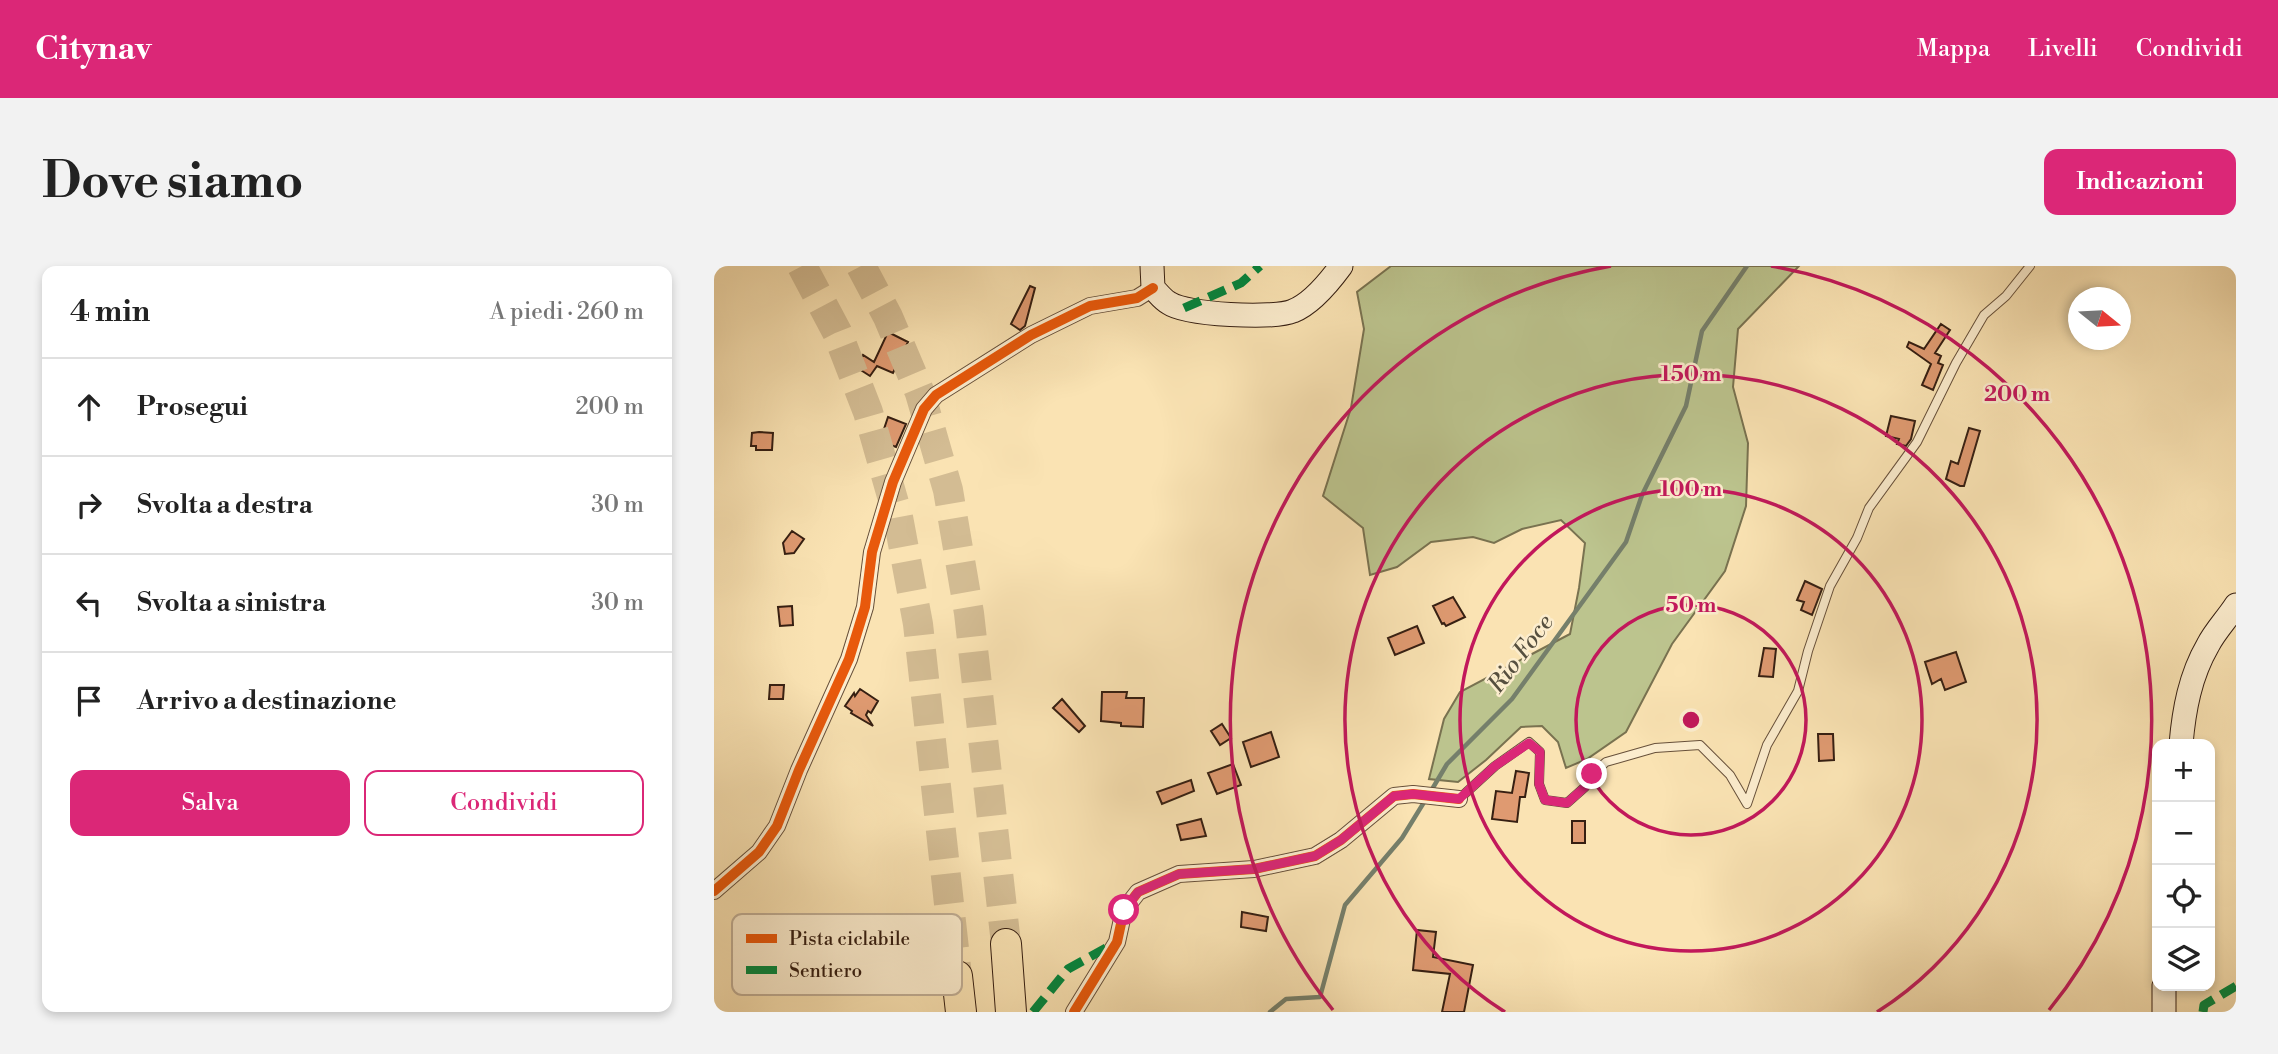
<!DOCTYPE html>
<html lang="it">
<head>
<meta charset="utf-8">
<style>
	body { margin:0; font-family:"Libre Bodoni",serif; background:#f2f2f2; color:#222 }
	.controls { position:absolute; right:21px; bottom:21px; display:grid; overflow:hidden; border-radius:14px; box-shadow:0 4px 10px #0003 }
	.controls button { width:63px; height:63px; display:grid; place-items:center; padding:0; border:0; border-bottom:2px solid #e0e0e0; background:#fff; color:#222; font:35px sans-serif }
	.compass { position:absolute; left:1354px; top:21px; width:63px; height:63px; border-radius:50%; background:#fff; box-shadow:0 4px 10px #0003; rotate:108deg }
	.stop { position:absolute; width:21px; height:21px; margin:-16px; border:5px solid #db2777; border-radius:50%; background:#fff }
	.stop.end { background:#db2777; border-color:#fff; box-shadow:0 2px 7px #0008 }
	.list { margin:0; padding:0; list-style:none }
	h2 { display:flex; justify-content:space-between; align-items:center; height:91px; margin:0; padding:0 28px; font-size:30px }
	h2 small { font-size:23px; font-weight:400; color:#767676 }
	.list li { display:grid; grid-template-columns:46px 1fr auto; gap:21px; align-items:center; box-sizing:border-box; height:98px; padding:0 28px; border-top:2px solid #e0e0e0 }
	.list b { display:block; font-size:26px; white-space:nowrap }
	.list em { font-size:23px; font-style:normal; color:#767676 }
	.actions { display:flex; gap:14px; padding:21px 28px }
	.actions a { flex:1; padding:16px 0; border:2px solid #db2777; border-radius:14px; text-align:center; font-size:24px; color:#db2777 }
	.actions .main { background:#db2777; color:#fff }
	.icon { flex:none; width:38px; height:38px; fill:none; stroke:currentColor; stroke-width:2; stroke-linecap:round; stroke-linejoin:round }
	.map { position:relative; flex:none; width:1522px; height:746px; overflow:hidden; border-radius:14px }
	header { display:flex; align-items:center; gap:42px; box-sizing:border-box; height:98px; padding:0 35px; background:#db2777; color:#fff }
	header strong { font-size:33px }
	nav { display:flex; gap:38px; margin-inline-start:auto; font-size:24px }
	.intro { display:flex; align-items:center; justify-content:space-between; box-sizing:border-box; height:168px; padding:0 42px }
	h1 { margin:0; font-size:49px }
	.button { padding:18px 32px; border-radius:14px; background:#db2777; color:#fff; font-size:24px; font-weight:700 }
	main { display:flex; gap:42px; padding:0 42px }
	aside { flex:1; background:#fff; border-radius:14px; box-shadow:0 4px 10px #0003 }
	.map>svg:first-child { display:block }
	.green { fill:#bcc48e; stroke:#797250; stroke-width:2 }
	.lines { fill:none; stroke-linecap:round; stroke-linejoin:round }
	.stream { stroke:#757f6b; stroke-width:4.5 }
	.building { fill:#df9a71; stroke:#361f12; stroke-width:2 }
	.highway-tunnel { stroke:#d3bc93; stroke-width:30; stroke-dasharray:30 15; stroke-linecap:butt }
	.lane-casing { stroke:#67503a; stroke-width:10 }
	.street-casing { stroke:#67503a; stroke-width:18 }
	.secondary-casing { stroke:#361f12; stroke-width:25 }
	.highway-casing { stroke:#361f12; stroke-width:32 }
	.lane { stroke:#fcedce; stroke-width:8 }
	.street { stroke:#fcedce; stroke-width:16 }
	.secondary { stroke:#fcedce; stroke-width:23 }
	.highway { stroke:#fae3b3; stroke-width:30 }
	.quiet { stroke:#00873e; stroke-width:9; stroke-dasharray:18 9; stroke-linecap:butt }
	.cycleway-casing { stroke:#fcedce; stroke-width:15 }
	.cycleway { stroke:#e8590c; stroke-width:10 }
	.route { stroke:#db2777; stroke-width:9 }
	.ring { fill:none; stroke:#c2185b; stroke-width:3.5 }
	.labels { text-anchor:middle; dominant-baseline:central; stroke-width:5; stroke-linejoin:round; paint-order:stroke }
	.water-label { font-size:24px; font-style:italic; fill:#564f3f; stroke:#fcedce }
	.key { fill:#fcedce; stroke:#c1af96; stroke-width:2 }
	.key-label { font-size:19px; fill:#361f12 }
	.centre { fill:#c2185b; stroke:#fcedce; stroke-width:3.5 }
	.ring-label { font-size:21px; text-anchor:middle; font-weight:bold; fill:#c2185b; stroke:#fcedce; stroke-width:5; stroke-linejoin:round; paint-order:stroke }
</style>
</head>
<body>
<header>
<strong>Citynav</strong>
<nav><a>Mappa</a><a>Livelli</a><a>Condividi</a></nav>
</header>
<div class="intro"><h1>Dove siamo</h1><a class="button">Indicazioni</a></div>
<main>
<aside>
<h2>4 min<small>A piedi · 260 m</small></h2>
<ul class="list">
<li><svg class="icon" aria-label="ahead" viewBox="0 0 24 24"><path d="M12 20V5M6 11l6-6 6 6"/></svg><div><b>Prosegui</b></div><em>200 m</em></li>
<li><svg class="icon" aria-label="right" viewBox="0 0 24 24"><path d="M7 20v-9h11M14 6l5 5-5 5"/></svg><div><b>Svolta a destra</b></div><em>30 m</em></li>
<li><svg class="icon" aria-label="left" viewBox="0 0 24 24"><path d="M17 20v-9H6M10 6l-5 5 5 5"/></svg><div><b>Svolta a sinistra</b></div><em>30 m</em></li>
<li><svg class="icon" aria-label="arrive" viewBox="0 0 24 24"><path d="M6 21V4h12l-3 4 3 4H6"/></svg><div><b>Arrivo a destinazione</b></div></li>
</ul>
<div class="actions"><a class="main">Salva</a><a>Condividi</a></div>
</aside>
<div class="map">
<svg width="1522" height="746" viewBox="0 0 1522 746">
	<rect width="100%" height="100%" fill="#fae3b3"/>
	<filter id="stains"><feTurbulence type="fractalNoise" baseFrequency=".00286" numOctaves="4"/><feColorMatrix values="0 0 0 0 .2 0 0 0 0 .09 0 0 0 0 .02 0 0 0 .5 -.17"/></filter>
	<radialGradient id="worn" r=".72"><stop offset=".6" stop-color="#630" stop-opacity="0"/><stop offset="1" stop-color="#630" stop-opacity=".3"/></radialGradient>
	<path class="green" d="M677 0H1085L1024 63 1019 121 1034 177 1032 240 1011 305 958 378 912 466 873 493 852 502 844 476 828 460 807 461 772 494 744 516 715 513 730 453 746 426 856 368 865 322 871 277 847 254 808 263 780 277 759 271 717 276 683 301 656 309 649 262 609 230 637 142 650 63 643 26Z"/>
	<g class="lines">
		<path class="stream" d="M717 525 733 498 798 433 912 276 928 229 972 140 988 65 1033 0
			M556 746 572 733 606 731 631 639 688 572 712 533"/>
	</g>
	<path class="building" d="M316 20 321 22 311 60 306 64 297 58Z
		M1227 58 1236 64 1221 87 1227 90 1224 97 1229 99 1219 124 1208 119 1217 98 1193 81 1195 76 1210 83Z
		M174 66 194 76 179 107 163 100 156 110 142 101 149 89 160 96Z
		M1177 150 1201 155 1197 173 1192 180 1183 178 1185 173 1172 170Z
		M174 151 192 158 182 181 166 175Z
		M1255 162 1266 165 1250 220H1246L1232 213 1237 195 1244 198Z
		M45 166 59 167 58 184H42V180H37L38 167Z
		M78 265 90 273 80 287 71 288 69 277Z
		M1091 315 1108 323 1098 349 1087 344 1090 336 1083 334Z
		M739 331 751 351 732 360 730 357 728 358 719 340Z
		M78 340 79 359 66 360 64 341Z
		M703 360 710 377 681 389 674 372Z
		M1050 382 1062 383 1059 411 1045 410Z
		M1242 386 1252 416 1231 424 1227 413 1218 418 1211 396Z
		M56 419H70L69 433H55Z
		M146 423 164 435 157 447 154 445 152 449 159 460 137 447 138 445 131 440 140 427 141 430Z
		M388 426H413L412 432H430L429 461 407 460V457L387 455Z
		M348 433 371 460 365 466 339 442Z
		M508 458 517 472 506 479 497 465Z
		M557 466 565 491 537 501 529 476Z
		M1104 468H1119L1120 494 1105 495Z
		M519 498 527 519 503 528 494 507Z
		M802 505 815 507 811 531H806L803 556 778 553 782 525 798 527Z
		M477 514 480 525 448 538 443 526Z
		M487 553 492 570 467 574 463 559Z
		M858 555H871V577H858Z
		M528 646 554 651 552 665 527 661Z
		M703 664 722 666 719 691 759 699 750 746H728L736 708 699 704Z"/>
	<g class="lines">
		<path class="highway-tunnel" d="M88 0 123 66 154 146 184 251 204 358 243 710
			M147 0 174 51 206 127 234 224 255 347 292 678"/>
		<defs>
			<path id="lane" d="M745 533 781 500 815 476 826 486 825 518 831 534 853 537 871 521 878 508 892 496 941 482 986 479 1016 509 1033 538 1053 479 1084 425 1094 385 1116 320 1143 272 1155 242 1203 176 1242 97 1270 49 1292 30 1316 0"/>
			<path id="street" d="M0 625 45 586 63 560 85 504 135 393 151 341 158 286 179 216 210 143 222 129 317 69 376 40 423 32 439 22
				M360 746 403 676 410 644 424 626 465 608 540 603 601 590 627 574 680 530 699 528 745 533"/>
			<path id="secondary" d="M438 0 439 22C444 27 449 34 455 37 472 49 560 53 579 45 597 38 616 15 627 0
				M1467 478C1470 444 1476 410 1494 379 1501 365 1513 353 1522 339
				M1450 746V720"/>
			<path id="highway" d="M292 678 297 746
				M243 710 247 746"/>
		</defs>
		<use href="#lane" class="lane-casing"/>
		<use href="#street" class="street-casing"/>
		<use href="#secondary" class="secondary-casing"/>
		<use href="#highway" class="highway-casing"/>
		<use href="#lane" class="lane"/>
		<use href="#street" class="street"/>
		<use href="#secondary" class="secondary"/>
		<use href="#highway" class="highway"/>
		<path class="quiet" d="M470 42 527 17 546 0
			M319 746 354 703 399 678
			M1489 746 1490 739 1522 720"/>
		<defs>
			<path id="cycleway" d="M0 625 45 586 63 560 85 504 135 393 151 341 158 286 179 216 210 143 222 129 317 69 376 40 423 32 439 22
				M360 746 403 676 410 644 424 626 465 608 540 603 601 590 627 574 680 530 699 528 745 533"/>
		</defs>
		<use href="#cycleway" class="cycleway-casing"/>
		<use href="#cycleway" class="cycleway"/>
	</g>
	<g class="lines">
		<path class="route" d="M410 644 424 626 465 608 540 603 601 590 627 574 680 530 699 528 745 533 781 500 815 477 826 486 825 518 831 534 853 537 871 521 878 508"/>
	</g>
	<g class="ring">
		<circle cx="977" cy="454" r="115"/>
		<circle cx="977" cy="454" r="231"/>
		<path d="M791 746A346 346 0 1 1 1163 746"/>
		<path d="M619 744A461 461 0 0 1 897 0M1057 0A461 461 0 0 1 1335 744"/>
	</g>
	<g class="labels">
		<g class="water-label">
			<text transform="translate(807 388) rotate(-53)">Rio Foce</text>
		</g>
	</g>
	<rect x="18" y="648" width="230" height="81" rx="10" class="key"/>
	<rect x="32" y="668" width="31" height="9" fill="#e8590c"/>
	<rect x="32" y="700" width="31" height="8" fill="#00873e"/>
	<g class="key-label">
		<text x="75" y="679">Pista ciclabile</text>
		<text x="75" y="711">Sentiero</text>
	</g>
	<circle cx="977" cy="454" r="10" class="centre"/>
	<g class="ring-label">
		<text x="977" y="115">150 m</text>
		<text x="1303" y="135">200 m</text>
		<text x="977" y="230">100 m</text>
		<text x="977" y="346">50 m</text>
	</g>
	<rect width="100%" height="100%" filter="url(#stains)"/>
	<rect width="100%" height="100%" fill="url(#worn)"/>
</svg>
<div class="controls">
<button>+</button>
<button>−</button>
<button><svg class="icon" aria-label="locate" viewBox="0 0 24 24"><circle cx="12" cy="12" r="6"/><path d="M12 2v4M12 18v4M2 12h4M18 12h4"/></svg></button>
<button><svg class="icon" aria-label="layers" viewBox="0 0 24 24"><path d="M12 4l9 5-9 5-9-5zM3 14l9 5 9-5"/></svg></button>
</div>
<svg class="compass" viewBox="-18 -18 36 36"><path d="M0-13l5 13h-10z" fill="#e53935"/><path d="M0 13l5-13h-10z" fill="#767676"/></svg>
<div class="stop" style="left:410px;top:644px"></div>
<div class="stop end" style="left:878px;top:508px"></div>
</div>
</main>
</body>
</html>
